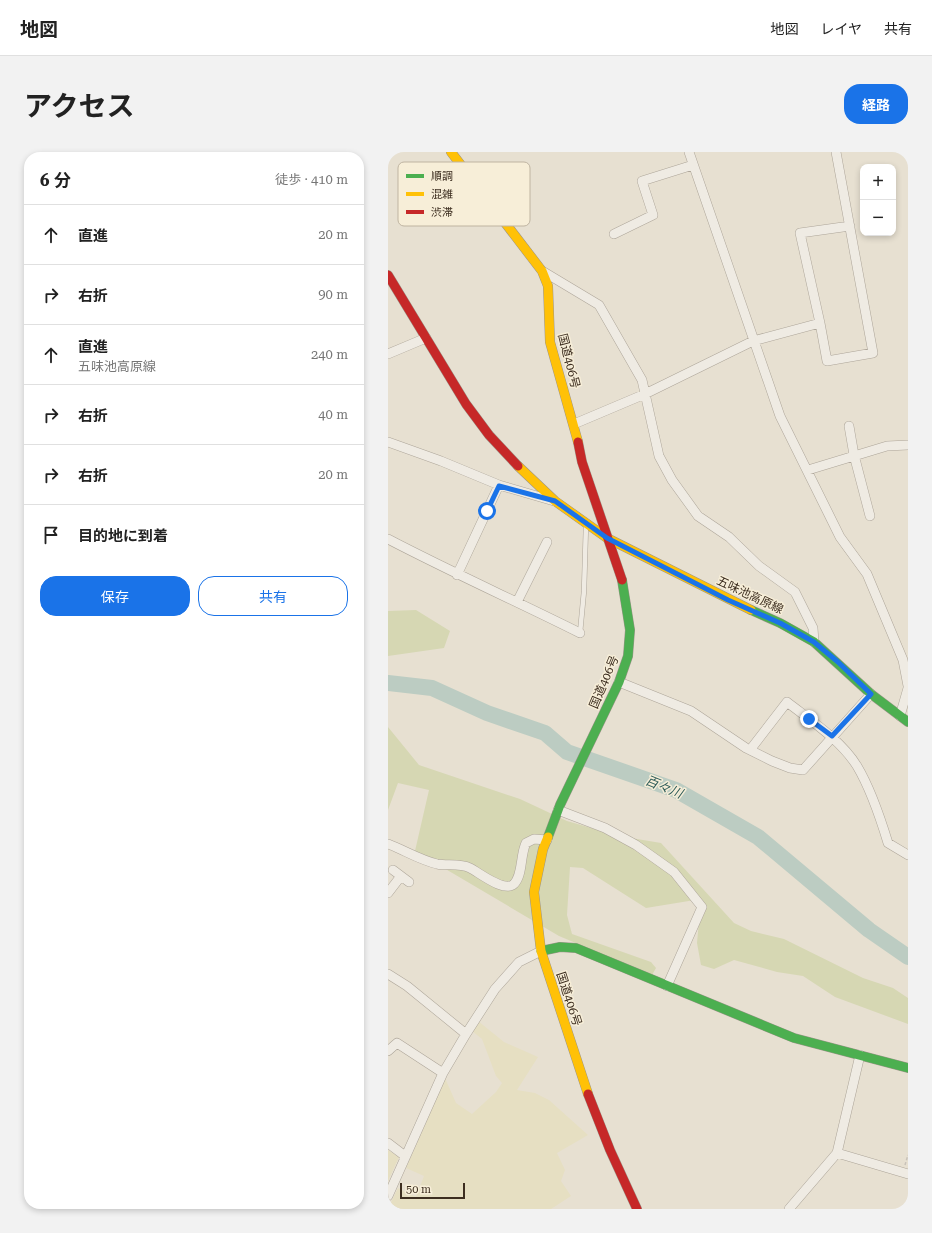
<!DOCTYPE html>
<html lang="ja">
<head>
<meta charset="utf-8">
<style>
	body { margin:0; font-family:"Roboto Serif","Noto Sans JP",serif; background:#f2f2f2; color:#222 }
	.controls { position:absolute; right:12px; top:12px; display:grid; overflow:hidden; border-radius:8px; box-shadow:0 2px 6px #0003 }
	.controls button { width:36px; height:36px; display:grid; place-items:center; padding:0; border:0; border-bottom:1px solid #e0e0e0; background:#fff; color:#222; font:20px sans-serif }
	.scale { position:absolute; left:12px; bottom:10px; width:65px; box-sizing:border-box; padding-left:4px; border:2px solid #3d2e20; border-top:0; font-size:11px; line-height:14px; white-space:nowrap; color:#3d2e20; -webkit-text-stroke:3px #f7eed8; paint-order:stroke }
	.stop { position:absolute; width:12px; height:12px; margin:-9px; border:3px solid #1a73e8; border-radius:50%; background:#fff }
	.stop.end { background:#1a73e8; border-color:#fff; box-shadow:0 1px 4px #0008 }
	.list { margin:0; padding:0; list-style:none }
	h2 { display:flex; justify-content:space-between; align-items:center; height:52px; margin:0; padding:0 16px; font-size:17px }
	h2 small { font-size:13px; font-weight:400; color:#767676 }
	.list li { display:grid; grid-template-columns:26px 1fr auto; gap:12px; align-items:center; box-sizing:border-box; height:60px; padding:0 16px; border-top:1px solid #e0e0e0 }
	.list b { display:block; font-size:15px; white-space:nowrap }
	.list p { margin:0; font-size:13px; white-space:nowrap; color:#767676 }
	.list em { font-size:13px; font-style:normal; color:#767676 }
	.actions { display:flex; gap:8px; padding:12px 16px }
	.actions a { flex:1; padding:9px 0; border:1px solid #1a73e8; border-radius:16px; text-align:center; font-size:14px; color:#1a73e8 }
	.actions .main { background:#1a73e8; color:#fff }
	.icon { flex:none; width:22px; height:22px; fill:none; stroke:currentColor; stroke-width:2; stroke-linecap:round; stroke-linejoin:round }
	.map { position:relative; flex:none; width:520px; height:1057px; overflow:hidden; border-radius:16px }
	header { display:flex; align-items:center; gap:24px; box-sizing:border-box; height:56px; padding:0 20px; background:#fff; border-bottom:1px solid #e0e0e0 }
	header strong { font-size:19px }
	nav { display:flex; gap:22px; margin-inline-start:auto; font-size:14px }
	.intro { display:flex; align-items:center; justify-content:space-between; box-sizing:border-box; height:96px; padding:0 24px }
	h1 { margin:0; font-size:28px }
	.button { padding:10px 18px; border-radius:16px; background:#1a73e8; color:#fff; font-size:14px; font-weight:700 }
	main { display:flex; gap:24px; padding:0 24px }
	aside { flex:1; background:#fff; border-radius:16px; box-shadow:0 2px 6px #0003 }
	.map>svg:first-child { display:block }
	.farmland { fill:#e6dfc2 }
	.green { fill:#d6d7b3 }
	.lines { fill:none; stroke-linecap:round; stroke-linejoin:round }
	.river { stroke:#bcccc2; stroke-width:16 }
	.lane-casing { stroke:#ada599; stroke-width:5.5 }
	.street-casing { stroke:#ada599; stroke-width:10 }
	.fast-casing { stroke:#9c958a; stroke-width:10 }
	.slow-casing { stroke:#9c958a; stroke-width:10 }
	.jam-casing { stroke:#9c958a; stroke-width:10 }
	.path { stroke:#c8c2b9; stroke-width:1.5; stroke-dasharray:3 2; stroke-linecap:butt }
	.lane { stroke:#efebe3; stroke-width:4.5 }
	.street { stroke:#efebe3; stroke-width:9 }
	.fast { stroke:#4caf50; stroke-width:9 }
	.slow { stroke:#ffc107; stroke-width:9 }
	.jam { stroke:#c62828; stroke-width:9 }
	.route { stroke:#1a73e8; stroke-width:5 }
	.labels { text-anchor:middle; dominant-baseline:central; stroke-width:3; stroke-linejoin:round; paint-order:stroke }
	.street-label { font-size:12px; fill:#3d2e20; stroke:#f7eed8 }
	.water-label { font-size:13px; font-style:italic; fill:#2f5d5a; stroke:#f7eed8 }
	.key { fill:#f7eed8; stroke:#bfb4a1; stroke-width:1 }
	.key-label { font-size:11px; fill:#3d2e20 }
</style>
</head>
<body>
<header>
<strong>地図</strong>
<nav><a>地図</a><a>レイヤ</a><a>共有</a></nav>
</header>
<div class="intro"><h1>アクセス</h1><a class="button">経路</a></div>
<main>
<aside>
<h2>6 分<small>徒歩 · 410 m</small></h2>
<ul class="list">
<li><svg class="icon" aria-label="ahead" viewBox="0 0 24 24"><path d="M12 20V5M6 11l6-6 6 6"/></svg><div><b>直進</b></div><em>20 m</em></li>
<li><svg class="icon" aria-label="right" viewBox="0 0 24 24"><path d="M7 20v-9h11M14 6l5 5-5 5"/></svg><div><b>右折</b></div><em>90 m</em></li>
<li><svg class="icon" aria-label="ahead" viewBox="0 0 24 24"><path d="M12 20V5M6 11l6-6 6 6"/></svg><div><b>直進</b><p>五味池高原線</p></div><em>240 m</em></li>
<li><svg class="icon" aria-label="right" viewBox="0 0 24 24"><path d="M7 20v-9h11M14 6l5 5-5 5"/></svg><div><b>右折</b></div><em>40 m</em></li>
<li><svg class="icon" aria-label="right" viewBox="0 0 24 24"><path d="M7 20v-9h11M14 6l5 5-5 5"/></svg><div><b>右折</b></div><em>20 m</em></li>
<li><svg class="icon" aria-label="arrive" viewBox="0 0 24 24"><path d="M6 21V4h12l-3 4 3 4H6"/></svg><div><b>目的地に到着</b></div></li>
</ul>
<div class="actions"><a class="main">保存</a><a>共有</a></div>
</aside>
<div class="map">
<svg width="520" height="1057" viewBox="0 0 520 1057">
	<rect width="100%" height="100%" fill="#e7e0d1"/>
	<path class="farmland" d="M90 869 116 890 150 905 129 938 147 941 161 948 200 983 169 1001 177 1018 173 1029 183 1044 163 1057H0L10 1036 28 1045 36 1024 18 1016 57 926 68 951 84 962 108 940 114 931 108 924 94 887 84 879Z
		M0 998 11 1005 0 1029Z"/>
	<path class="green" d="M28 458 62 479 56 496 0 504V459Z
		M0 575 31 613 132 647 179 669 231 684 273 691 346 771 363 779 396 787 475 826 505 836 520 846V872L447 845 415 824 389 820 346 808 326 817 313 813 309 791 313 747 258 756 195 716 182 715 179 763 184 782 263 810 268 816 264 823 171 784 27 699 41 638 10 631 0 658Z"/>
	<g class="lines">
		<path class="river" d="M0 531 44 536 99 561 157 581 179 600 288 638 370 685 481 778 520 805"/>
		<defs>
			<path id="lane" d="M192 481 196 439 198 373"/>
			<path id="street" d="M301 0 392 264 452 385 479 422 515 508 520 534
				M520 0V1
				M0 1 1 0
				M226 82 265 63 254 29 305 13
				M156 120 211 153 254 228 271 304 284 328 310 364 341 385 371 414 407 440 425 476 426 490
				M432 171 412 81 462 74
				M0 202 38 186
				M186 272 257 242 365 189 432 171 439 209 485 201 448 0
				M461 274 466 303 482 364
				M0 290 53 309 111 333 166 349
				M420 318 499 294 520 293
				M0 387C63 420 128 449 192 481
				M69 423 111 333
				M129 450 159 390
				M231 530 303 559 358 596 384 609 402 616 415 618 483 542
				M512 564 520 536
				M362 598 399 550C422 568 453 588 469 614 481 634 493 668 500 691L520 703
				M170 658 217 676 248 693 286 720 314 755 279 834
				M0 692C16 698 32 708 49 712 59 714 72 711 82 716 92 721 116 741 126 732 135 723 132 703 138 691L146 687 159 688
				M5 718 21 730
				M0 741 13 724
				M0 822 19 834 78 882
				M0 899 9 891 55 921
				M0 991 17 1004
				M449 1001 520 1022
				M0 1044 55 921 78 882 107 837 131 810 153 799
				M401 1057 449 1001 472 903"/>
			<path id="fast" d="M363 458 392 471 426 490 483 542 520 570
				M160 685 172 653 231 530 240 504 242 478 234 428
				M153 799 172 795 188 796 406 886 520 916"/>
			<path id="slow" d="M63 0 154 119 160 134 162 190 190 290
				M130 314 167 349 219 386 363 458
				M160 685 155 697 146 740 153 799 200 942"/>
			<path id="jam" d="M0 123 78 252 101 283 130 314
				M190 290 194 310 234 428
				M200 942 222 998 249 1057"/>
		</defs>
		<use href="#lane" class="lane-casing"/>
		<use href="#street" class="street-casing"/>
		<use href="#fast" class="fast-casing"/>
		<use href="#slow" class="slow-casing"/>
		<use href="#jam" class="jam-casing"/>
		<path class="path" d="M517 1013 520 1003"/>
		<use href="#lane" class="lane"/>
		<use href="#street" class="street"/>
		<use href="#fast" class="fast"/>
		<use href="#slow" class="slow"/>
		<use href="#jam" class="jam"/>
	</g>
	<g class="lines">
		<path class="route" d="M99 359 111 334 167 349 219 386 340 448 392 471 426 490 450 510 483 542 444 584 421 567"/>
	</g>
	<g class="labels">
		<g class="street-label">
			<text transform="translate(181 209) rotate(76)">国道406号</text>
			<text transform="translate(362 443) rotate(25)">五味池高原線</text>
			<text transform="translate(216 530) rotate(-67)">国道406号</text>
			<text transform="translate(181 847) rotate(72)">国道406号</text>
		</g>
		<g class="water-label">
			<text transform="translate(276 635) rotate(22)">百々川</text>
		</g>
	</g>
	<rect x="10" y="10" width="132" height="64" rx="6" class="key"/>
	<rect x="18" y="22" width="18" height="4" fill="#4caf50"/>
	<rect x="18" y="40" width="18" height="4" fill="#ffc107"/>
	<rect x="18" y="58" width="18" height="4" fill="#c62828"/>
	<g class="key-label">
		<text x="43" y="28">順調</text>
		<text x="43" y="46">混雑</text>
		<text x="43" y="64">渋滞</text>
	</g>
</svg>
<div class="controls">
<button>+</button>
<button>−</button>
</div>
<div class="scale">50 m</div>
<div class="stop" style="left:99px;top:359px"></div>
<div class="stop end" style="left:421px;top:567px"></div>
</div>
</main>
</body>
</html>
